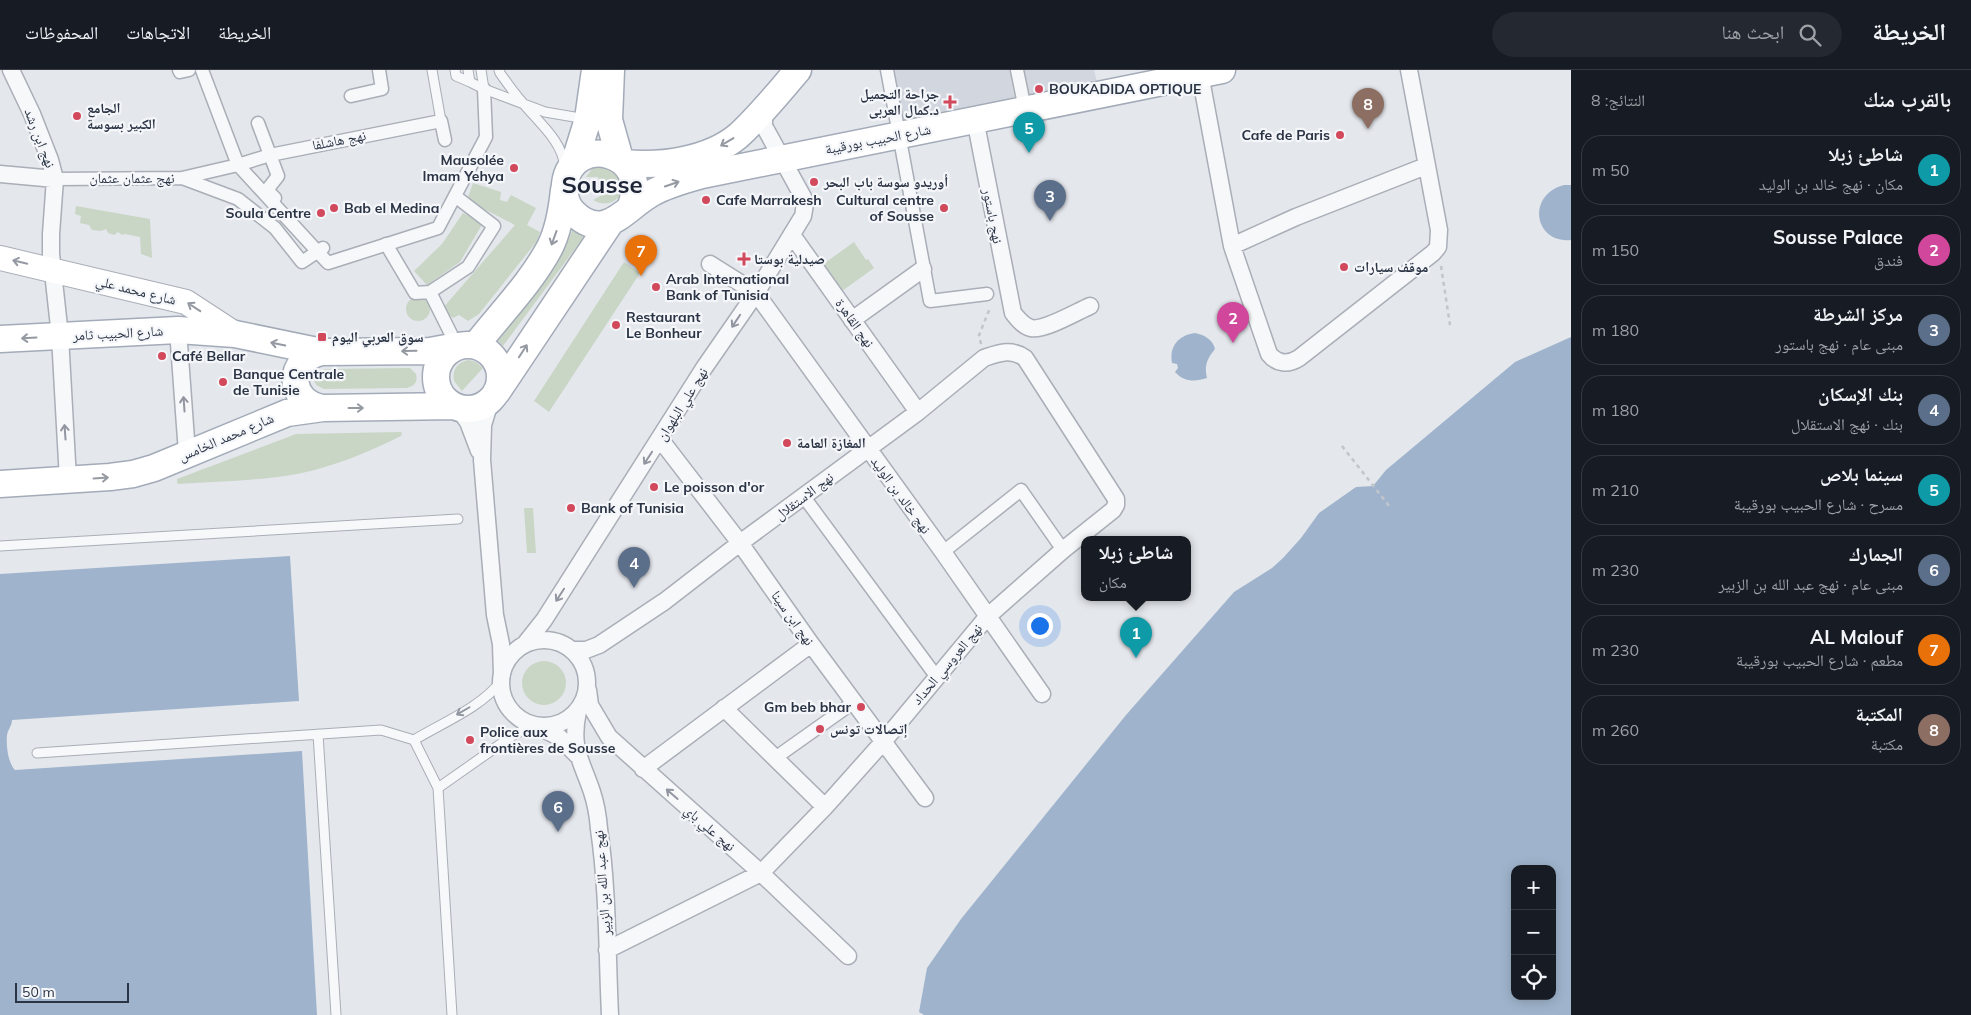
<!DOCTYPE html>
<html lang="ar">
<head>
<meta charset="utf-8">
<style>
	body { margin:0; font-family:Mulish,"Noto Naskh Arabic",sans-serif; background:#242831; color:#f1f3f6; direction:rtl }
	.controls { position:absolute; right:15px; bottom:15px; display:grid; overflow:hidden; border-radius:10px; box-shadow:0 2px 12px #0003 }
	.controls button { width:45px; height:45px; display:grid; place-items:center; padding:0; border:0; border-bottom:1px solid #363941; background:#171b24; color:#f1f3f6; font:25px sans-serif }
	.scale { position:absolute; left:15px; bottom:12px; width:114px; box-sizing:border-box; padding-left:5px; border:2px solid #2b3445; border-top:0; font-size:14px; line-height:18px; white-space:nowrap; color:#2b3445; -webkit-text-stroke:4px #f4f6f9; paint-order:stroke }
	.you { position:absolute; left:1039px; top:555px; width:18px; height:18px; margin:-12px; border:4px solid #fff; border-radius:50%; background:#1a73e8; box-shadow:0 0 0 8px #1a73e833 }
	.badge { display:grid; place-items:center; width:32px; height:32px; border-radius:50%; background:#d1495b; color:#fff; font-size:16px; font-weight:700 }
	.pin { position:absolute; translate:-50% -41px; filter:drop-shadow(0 1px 2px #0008) }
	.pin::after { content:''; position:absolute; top:26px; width:18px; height:15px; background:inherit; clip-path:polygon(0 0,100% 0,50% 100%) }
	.popup { position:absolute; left:1081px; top:466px; width:110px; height:65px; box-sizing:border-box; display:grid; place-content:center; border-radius:10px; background:#171b24; filter:drop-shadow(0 1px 4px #0005); font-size:16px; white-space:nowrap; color:#9ea1a6 }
	.popup b { font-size:19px; color:#f1f3f6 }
	.popup::after { content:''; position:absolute; left:50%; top:100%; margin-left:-10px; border:10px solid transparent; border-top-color:#171b24 }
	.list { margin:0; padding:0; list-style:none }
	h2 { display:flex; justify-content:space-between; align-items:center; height:65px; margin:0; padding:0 20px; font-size:21px }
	h2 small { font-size:16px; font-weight:400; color:#9ea1a6 }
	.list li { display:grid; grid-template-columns:32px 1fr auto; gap:15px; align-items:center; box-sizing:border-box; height:70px; margin:0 10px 10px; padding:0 10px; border:1px solid #363941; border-radius:20px }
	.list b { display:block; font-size:19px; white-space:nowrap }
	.list p { margin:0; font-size:16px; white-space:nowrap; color:#9ea1a6 }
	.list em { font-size:16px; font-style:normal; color:#9ea1a6 }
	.icon { flex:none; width:28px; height:28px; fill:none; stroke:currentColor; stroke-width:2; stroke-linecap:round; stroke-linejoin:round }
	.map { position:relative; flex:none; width:1571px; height:945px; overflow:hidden; direction:ltr }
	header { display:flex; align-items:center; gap:30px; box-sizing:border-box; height:70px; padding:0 25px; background:#171b24; border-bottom:1px solid #363941 }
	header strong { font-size:24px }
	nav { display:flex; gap:28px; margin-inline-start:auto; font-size:18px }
	.search { width:350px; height:45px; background:#242831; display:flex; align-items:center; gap:12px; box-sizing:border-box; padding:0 18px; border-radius:28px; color:#9ea1a6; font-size:19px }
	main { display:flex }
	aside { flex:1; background:#171b24 }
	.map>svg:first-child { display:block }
	.built { fill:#d2d6de }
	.green { fill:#c9d6c5 }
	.water { fill:#9fb4cc; fill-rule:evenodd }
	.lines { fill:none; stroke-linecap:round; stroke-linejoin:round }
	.service-casing { stroke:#a9aeb7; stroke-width:11 }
	.pedestrian-casing { stroke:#a9aeb7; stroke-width:15 }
	.minor-casing { stroke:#a9aeb7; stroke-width:19 }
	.secondary-casing { stroke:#a9aeb7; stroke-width:26 }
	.primary-casing { stroke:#a3abb8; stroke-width:29 }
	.path { stroke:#c2c5cb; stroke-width:2.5; stroke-dasharray:4 4; stroke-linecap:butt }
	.service { stroke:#f7f8fa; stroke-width:9 }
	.pedestrian { stroke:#f7f8fa; stroke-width:12 }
	.minor { stroke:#f7f8fa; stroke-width:16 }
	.secondary { stroke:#fff; stroke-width:24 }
	.primary { stroke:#fff; stroke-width:26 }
	.oneway { stroke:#959aa2 }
	.oneway2 { stroke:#9196a0 }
	.poi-dot { fill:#d1495b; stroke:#f4f6f9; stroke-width:2 }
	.labels { text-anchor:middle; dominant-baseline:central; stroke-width:4.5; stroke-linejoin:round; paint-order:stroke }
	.poi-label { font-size:14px; font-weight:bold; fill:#2b3445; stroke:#f4f6f9; text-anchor:start }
	.street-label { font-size:14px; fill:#2b3445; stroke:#f4f6f9 }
	.town-label { font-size:24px; font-weight:bold; fill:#1d2536; stroke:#f4f6f9 }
</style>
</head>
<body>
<header>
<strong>الخريطة</strong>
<div class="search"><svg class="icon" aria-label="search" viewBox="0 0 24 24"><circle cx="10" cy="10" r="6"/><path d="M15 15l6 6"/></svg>ابحث هنا</div>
<nav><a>الخريطة</a><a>الاتجاهات</a><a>المحفوظات</a></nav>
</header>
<main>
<aside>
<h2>بالقرب منك<small>النتائج: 8</small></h2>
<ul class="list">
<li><span class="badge" style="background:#0f9aa8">1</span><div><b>شاطئ زبلا</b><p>مكان · نهج خالد بن الوليد</p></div><em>50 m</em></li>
<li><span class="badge" style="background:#d1479c">2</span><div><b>Sousse Palace</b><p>فندق</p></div><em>150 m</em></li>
<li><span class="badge" style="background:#5c6f8a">3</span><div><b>مركز الشرطة</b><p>مبنى عام · نهج باستور</p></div><em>180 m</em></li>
<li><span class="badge" style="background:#5c6f8a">4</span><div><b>بنك الإسكان</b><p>بنك · نهج الاستقلال</p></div><em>180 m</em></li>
<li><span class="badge" style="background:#0f9aa8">5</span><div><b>سينما بلاص</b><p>مسرح · شارع الحبيب بورقيبة</p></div><em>210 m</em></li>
<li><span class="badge" style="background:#5c6f8a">6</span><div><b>الجمارك</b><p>مبنى عام · نهج عبد الله بن الزبير</p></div><em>230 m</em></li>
<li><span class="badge" style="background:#e8710a">7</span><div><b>AL Malouf</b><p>مطعم · شارع الحبيب بورقيبة</p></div><em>230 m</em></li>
<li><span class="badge" style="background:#8d6e63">8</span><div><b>المكتبة</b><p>مكتبة</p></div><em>260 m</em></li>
</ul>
</aside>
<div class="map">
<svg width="1571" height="945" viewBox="0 0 1571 945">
	<rect width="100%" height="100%" fill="#e4e7ec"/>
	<path class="built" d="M893 0H1094L1097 12 903 51Z"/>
	<path class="green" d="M597 95 617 99 622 123C615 133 605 137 593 130L604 124 598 107H586L592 99Z
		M473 113 501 122 500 130 507 132 511 125 536 138 527 155 540 162 537 171 479 244 468 251 459 245 453 248 442 239 515 155 467 130Z
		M76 136 150 149 152 188 141 184 140 167 125 164 122 165 118 162 114 165 108 163 106 159 101 161 92 160 89 155 80 153 81 146 75 144Z
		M463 143 483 153 460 192 427 215 414 201 442 174Z
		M575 152 589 160 503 276 496 269C523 234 563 194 575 152Z
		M854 172 866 190 868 189 874 198 842 221 822 195Z
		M624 192 640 203 549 342 534 331Z
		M406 239a12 12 0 1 1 24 0a12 12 0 1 1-24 0Z
		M469 290 476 292 483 298 462 321 454 311C452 300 457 292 469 290Z
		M410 298 416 304C418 311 415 316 407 318L324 319 316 315 314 310 316 304 324 299Z
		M400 362 402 363 401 366C368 382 334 397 297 404 258 411 218 411 179 414L177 413V409L296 364Z
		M524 438H533L536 483H527Z
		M522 613a22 22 0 1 1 44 0a22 22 0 1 1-44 0Z"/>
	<path class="water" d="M1564 115H1571V170C1534 174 1526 125 1564 115Z
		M1195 263C1205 265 1213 270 1215 279 1207 289 1204 296 1207 308 1195 312 1184 312 1175 302L1178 298 1177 294 1172 293C1169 276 1179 265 1195 263Z
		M1571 267V945H924L919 942 927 898 961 849 1126 645 1234 522 1272 498 1283 488 1301 468 1319 443 1356 417 1373 416 1386 400 1515 292ZM1515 799H1552V926H1515Z
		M290 486 299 631 12 650C12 656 8 659 7 665 6 675 8 693 15 700L302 681 317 945H0V504Z"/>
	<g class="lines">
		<defs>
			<path id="service" d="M432 0 441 51
				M455 0 456 6 470 12
				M468 0 470 12 484 19
				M481 0 484 19 545 42 586 49
				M499 0 500 3C507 13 514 23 522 32 538 52 563 71 565 98
				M0 476 458 449
				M318 664 336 945
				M414 670C442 653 482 637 501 611
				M37 683 381 660 414 670 438 718 452 945
				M438 718 512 666 533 655"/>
			<path id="pedestrian" d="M179 0 180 2 189 0
				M202 0 238 95 328 193 438 158 486 67 484 19
				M887 0 930 231 987 224
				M1017 0 1025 39
				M351 26 382 19 379 0
				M258 53 278 106 267 120 275 128
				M182 108 238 95 270 85 441 51 445 70
				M55 109 182 108 238 129 275 158 302 192 323 178
				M386 174 415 223 430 222 468 197 494 156 455 126
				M430 222 451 264
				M804 427 936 606
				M943 482 1021 420 1063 480
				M775 688 854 632"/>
			<path id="minor" d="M11 0 32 44 50 90 55 109 51 164V184L60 266 68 410
				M1200 4 1232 176 1269 284C1277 294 1288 295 1299 288L1433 183 1438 177 1439 160 1409 0
				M975 49 1013 243C1018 249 1023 256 1031 258 1044 261 1076 242 1090 236
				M0 104 55 109
				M792 165 918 342
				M1232 176 1296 147 1426 96
				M710 194 756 223 943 482 1042 624
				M852 250 923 199
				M178 260 187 383
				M491 329 483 355 482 390 495 545 501 574 502 605
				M457 337 468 352 479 381
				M660 369 740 473 811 574 925 728
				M501 613a43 43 0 1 1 86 0a43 43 0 1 1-86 0Z
				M525 574 544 550 704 298 756 223 803 146 805 134 803 127 764 56V39
				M572 580H586L599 575 665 531 740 473 918 342 984 288C999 283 1011 278 1025 288L1116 429V435L1113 440 1063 480 987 547 883 672 825 737 761 803 607 880
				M588 620 590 635 609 667 761 803 848 886
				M724 638 825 737
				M578 641C570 678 581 689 592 722 596 734 598 746 599 759 608 820 607 883 610 945
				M539 657 559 667 577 685
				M643 699 811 574"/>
			<path id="secondary" d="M0 188 186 232 235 264"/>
			<path id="primary" d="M611 0 609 50 620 89
				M624 93C661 97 709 90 738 66 760 46 779 22 798 0
				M574 94 588 49 595 0
				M630 138C654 80 571 63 565 114 564 124 566 135 573 142 604 174 626 137 652 123 668 114 684 110 702 105L1222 0
				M0 269 178 260 235 264 322 282
				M476 275C501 243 531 213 550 177 559 159 562 139 564 120
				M436 307a32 32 0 1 1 64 0a32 32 0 1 1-64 0Z
				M497 322 610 153
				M323 338C287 332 286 289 322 282L430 281 457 276
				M0 414 110 407 133 404 154 398 287 343 323 338 454 336"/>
		</defs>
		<use href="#service" class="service-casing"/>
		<use href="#pedestrian" class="pedestrian-casing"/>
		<use href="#minor" class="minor-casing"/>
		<use href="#secondary" class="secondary-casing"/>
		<use href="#primary" class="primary-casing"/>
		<path class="path" d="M1441 196 1450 255
			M981 274 979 265 990 238
			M1342 376 1390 437"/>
		<use href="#service" class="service"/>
		<use href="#pedestrian" class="pedestrian"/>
		<use href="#minor" class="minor"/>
		<use href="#secondary" class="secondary"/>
		<use href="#primary" class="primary"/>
	</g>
	<defs><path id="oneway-shaft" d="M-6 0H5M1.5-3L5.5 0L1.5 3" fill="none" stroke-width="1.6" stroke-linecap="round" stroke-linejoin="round" transform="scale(1.25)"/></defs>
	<g class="oneway">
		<use href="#oneway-shaft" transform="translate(727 72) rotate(149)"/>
		<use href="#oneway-shaft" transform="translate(672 114) rotate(-19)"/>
		<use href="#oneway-shaft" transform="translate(554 168) rotate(110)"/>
		<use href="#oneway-shaft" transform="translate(20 192) rotate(-167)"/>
		<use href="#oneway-shaft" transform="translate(194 237) rotate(-147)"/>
		<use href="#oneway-shaft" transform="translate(29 268) rotate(177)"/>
		<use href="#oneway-shaft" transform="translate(278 274) rotate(-168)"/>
		<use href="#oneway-shaft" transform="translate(409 281) rotate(179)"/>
		<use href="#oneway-shaft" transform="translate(523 281) rotate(-57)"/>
		<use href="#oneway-shaft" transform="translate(356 338)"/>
		<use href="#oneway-shaft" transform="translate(101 408) rotate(-4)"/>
	</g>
	<g class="oneway2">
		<use href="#oneway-shaft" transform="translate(736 251) rotate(124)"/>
		<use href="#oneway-shaft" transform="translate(184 334) rotate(-94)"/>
		<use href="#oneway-shaft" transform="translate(65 362) rotate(-94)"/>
		<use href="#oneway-shaft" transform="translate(648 388) rotate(123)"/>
		<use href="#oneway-shaft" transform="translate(560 525) rotate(123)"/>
		<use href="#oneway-shaft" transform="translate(463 641) rotate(150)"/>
		<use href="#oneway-shaft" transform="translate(672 724) rotate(-139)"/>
	</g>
	<g class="poi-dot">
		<circle cx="1039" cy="19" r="5"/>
		<path d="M947.5 24.5h5v5h5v5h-5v5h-5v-5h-5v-5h5z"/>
		<circle cx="77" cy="46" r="5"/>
		<circle cx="1340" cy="65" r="5"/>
		<circle cx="514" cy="98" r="5"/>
		<circle cx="814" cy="112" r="5"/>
		<circle cx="706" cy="130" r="5"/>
		<circle cx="334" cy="138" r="5"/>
		<circle cx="944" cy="138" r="5"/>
		<circle cx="321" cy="143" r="5"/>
		<path d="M741.5 181.5h5v5h5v5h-5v5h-5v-5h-5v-5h5z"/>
		<circle cx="1344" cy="197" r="5"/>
		<circle cx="656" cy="217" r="5"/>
		<circle cx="616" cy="255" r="5"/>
		<rect x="317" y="262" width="10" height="10" rx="2.5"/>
		<circle cx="162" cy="286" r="5"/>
		<circle cx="223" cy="312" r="5"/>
		<circle cx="787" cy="373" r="5"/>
		<circle cx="654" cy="417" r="5"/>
		<circle cx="571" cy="438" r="5"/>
		<circle cx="861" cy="637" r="5"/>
		<circle cx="820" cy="659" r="5"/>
		<circle cx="470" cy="670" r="5"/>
	</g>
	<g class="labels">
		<g class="poi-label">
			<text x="1049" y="19">BOUKADIDA OPTIQUE</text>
			<text x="939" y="24" text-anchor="end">جراحة التجميل<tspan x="939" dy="16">د.كمال العربى</tspan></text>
			<text x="87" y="38">الجامع<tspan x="87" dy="16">الكبير بسوسة</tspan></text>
			<text x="1330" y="65" text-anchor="end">Cafe de Paris</text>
			<text x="504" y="90" text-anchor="end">Mausolée<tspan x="504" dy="16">Imam Yehya</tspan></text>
			<text x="824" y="112">أوريدو سوسة باب البحر</text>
			<text x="716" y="130">Cafe Marrakesh</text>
			<text x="934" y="130" text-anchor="end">Cultural centre<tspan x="934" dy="16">of Sousse</tspan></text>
			<text x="344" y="138">Bab el Medina</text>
			<text x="311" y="143" text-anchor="end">Soula Centre</text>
			<text x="754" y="189">صيدلية بوستا</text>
			<text x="1354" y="197">موقف سيارات</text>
			<text x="666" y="209">Arab International<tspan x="666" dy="16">Bank of Tunisia</tspan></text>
			<text x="626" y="247">Restaurant<tspan x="626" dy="16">Le Bonheur</tspan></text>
			<text x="332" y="267">سوق العربي اليوم</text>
			<text x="172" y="286">Café Bellar</text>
			<text x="233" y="304">Banque Centrale<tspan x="233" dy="16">de Tunisie</tspan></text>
			<text x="797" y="373">المغازة العامة</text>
			<text x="664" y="417">Le poisson d'or</text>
			<text x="581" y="438">Bank of Tunisia</text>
			<text x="851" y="637" text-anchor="end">Gm beb bhar</text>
			<text x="830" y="659">إتصالات تونس</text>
			<text x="480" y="662">Police aux<tspan x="480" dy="16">frontières de Sousse</tspan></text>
		</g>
		<g class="street-label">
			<text transform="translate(40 68) rotate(69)">نهج ابن رشد</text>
			<text transform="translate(878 69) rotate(-11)">شارع الحبيب بورقيبة</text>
			<text transform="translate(339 70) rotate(-11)">نهج هاشلفا</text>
			<text x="132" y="108">نهج عثمان عثمان</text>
			<text transform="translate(993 146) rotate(79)">نهج باستور</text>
			<text transform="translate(136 220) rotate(14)">شارع محمد علي</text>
			<text transform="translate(855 253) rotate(55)">نهج القاهرة</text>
			<text transform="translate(118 263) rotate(-3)">شارع الحبيب ثامر</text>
			<text transform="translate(682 334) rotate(-58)">نهج علي البلهوان</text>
			<text transform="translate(226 367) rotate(-23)">شارع محمد الخامس</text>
			<text transform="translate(901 425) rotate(54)">نهج خالد بن الوليد</text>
			<text transform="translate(804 426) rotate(-37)">نهج الاستقلال</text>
			<text transform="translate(793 548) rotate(55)">نهج ابن سينا</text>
			<text transform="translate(947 594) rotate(-50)">نهج العروسي الحداد</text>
			<text transform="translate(710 758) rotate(41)">نهج علي باي</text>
			<text transform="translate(602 813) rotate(-94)">نهج عبد الله بن الزبير</text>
		</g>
		<g class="town-label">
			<text x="602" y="114">Sousse</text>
		</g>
	</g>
</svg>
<div class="controls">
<button>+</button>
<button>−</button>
<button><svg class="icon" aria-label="locate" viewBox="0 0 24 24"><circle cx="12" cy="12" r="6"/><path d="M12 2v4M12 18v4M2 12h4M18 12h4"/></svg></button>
</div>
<div class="scale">50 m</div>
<div class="you"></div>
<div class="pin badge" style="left:1136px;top:588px;background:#0f9aa8">1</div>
<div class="popup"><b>شاطئ زبلا</b>مكان</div>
<div class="pin badge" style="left:1233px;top:273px;background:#d1479c">2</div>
<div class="pin badge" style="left:1050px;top:151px;background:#5c6f8a">3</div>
<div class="pin badge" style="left:634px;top:518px;background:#5c6f8a">4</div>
<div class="pin badge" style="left:1029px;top:83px;background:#0f9aa8">5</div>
<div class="pin badge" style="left:558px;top:762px;background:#5c6f8a">6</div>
<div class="pin badge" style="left:641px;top:206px;background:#e8710a">7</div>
<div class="pin badge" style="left:1368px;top:59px;background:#8d6e63">8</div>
</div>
</main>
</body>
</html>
